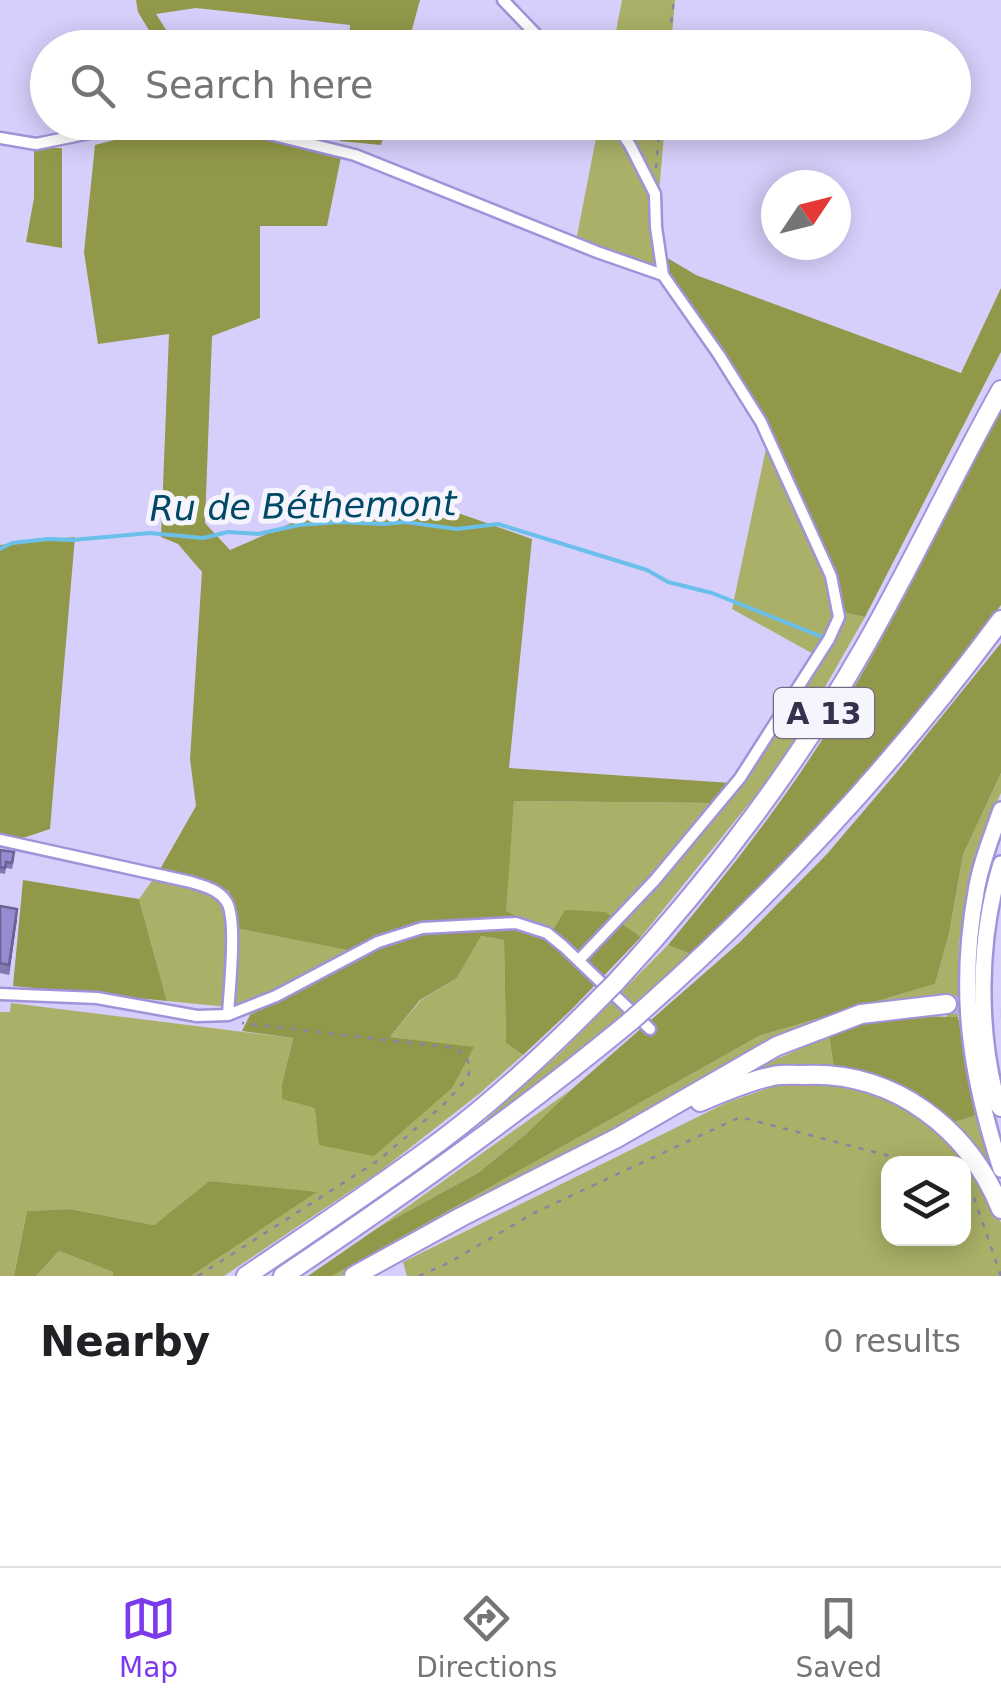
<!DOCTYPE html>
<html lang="en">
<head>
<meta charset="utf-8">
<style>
	body { margin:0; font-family:"DejaVu Sans",sans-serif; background:#f6f6f6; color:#202124 }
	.controls { position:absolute; right:30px; bottom:30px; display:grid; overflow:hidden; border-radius:20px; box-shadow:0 5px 25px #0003 }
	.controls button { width:90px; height:90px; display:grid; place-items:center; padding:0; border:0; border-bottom:2px solid #e0e0e0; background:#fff; color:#202124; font:50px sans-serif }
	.compass { position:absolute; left:761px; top:170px; width:90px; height:90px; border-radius:50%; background:#fff; box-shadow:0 5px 25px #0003; rotate:55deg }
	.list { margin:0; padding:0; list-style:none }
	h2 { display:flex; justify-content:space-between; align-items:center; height:130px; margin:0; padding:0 40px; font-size:42px }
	h2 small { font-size:32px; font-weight:400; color:#757577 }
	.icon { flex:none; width:55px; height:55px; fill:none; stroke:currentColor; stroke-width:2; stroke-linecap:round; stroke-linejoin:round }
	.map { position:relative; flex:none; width:1001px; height:1276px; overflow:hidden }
	.search { position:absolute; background:#fff; box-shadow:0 5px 25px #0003; left:30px; right:30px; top:30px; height:110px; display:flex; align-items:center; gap:25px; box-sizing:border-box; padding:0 35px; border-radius:55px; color:#757577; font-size:38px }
	.sheet { height:290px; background:#fff }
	nav { display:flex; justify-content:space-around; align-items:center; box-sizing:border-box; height:140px; border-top:2px solid #e0e0e0; background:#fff; font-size:28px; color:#757577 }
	nav a { display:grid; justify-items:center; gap:5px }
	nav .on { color:#7c3aed }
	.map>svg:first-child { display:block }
	.green { fill:#aab067; fill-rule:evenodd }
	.forest { fill:#929849 }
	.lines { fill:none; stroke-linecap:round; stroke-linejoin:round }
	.stream { stroke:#6abfeb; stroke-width:4 }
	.highway-tunnel { stroke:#b6afd8; stroke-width:18; stroke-dasharray:18 9; stroke-linecap:butt }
	.street-casing { stroke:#a193d9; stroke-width:15 }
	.primary-casing { stroke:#a193d9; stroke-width:20 }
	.highway-casing { stroke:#a193d9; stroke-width:22 }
	.path { stroke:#8a83a8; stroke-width:2.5; stroke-dasharray:5 8; stroke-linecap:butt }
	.street { stroke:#fff; stroke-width:10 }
	.primary { stroke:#fff; stroke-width:15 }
	.highway { stroke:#fff; stroke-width:18 }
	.highway-bridge-casing { stroke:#a193d9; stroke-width:22; stroke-linecap:butt }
	.highway-bridge { stroke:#fff; stroke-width:18 }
	.wall { fill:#8478b5 }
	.shaded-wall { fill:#6b6193 }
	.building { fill:#998bd2; stroke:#6b6193; stroke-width:2.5 }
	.labels { text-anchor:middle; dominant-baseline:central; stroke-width:10; stroke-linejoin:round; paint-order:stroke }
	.shield { fill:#f6f5fd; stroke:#706b82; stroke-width:2.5 }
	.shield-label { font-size:30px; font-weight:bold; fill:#36304d }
	.water-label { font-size:35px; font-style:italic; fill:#004966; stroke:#f6f5fd }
</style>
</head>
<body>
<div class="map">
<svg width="1001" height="1276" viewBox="0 0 1001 1276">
	<rect width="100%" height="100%" fill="#d6cffb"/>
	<path class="green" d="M622 0H675L671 47H613Z
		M599 123H665L654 250 657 277 575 246Z
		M768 439 841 612 865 617 781 764 641 937 604 912 553 932 505 911 514 801 715 803 817 656 732 609Z
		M1001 773V793L980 840 968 886 959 944 958 1017H947L945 1000 757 1051 341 1276H332L759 1036 935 984 949 934 963 855Z
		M159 871 230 891V927L370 954 250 1015 228 1007 167 1001 139 899Z
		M481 936 504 940 506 1043 523 1055 480 1093 379 1172 224 1276H191L315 1193 209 1181 154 1225 70 1209 27 1211 14 1276H0V1012H10L11 1003 293 1038 282 1084 474 1048 390 1037 421 1000 457 978Z
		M668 945 693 955 602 1036 451 1151 558 1055Z
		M829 1036 834 1068 789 1067 750 1076 745 1073Z
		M803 1081H829L888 1100 918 1118 958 1149 993 1201 1001 1223V1276H407L403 1262 728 1102 775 1086ZM888 1164H964V1238H888Z
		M572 1089 526 1134 478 1173 379 1227Z
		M977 1115 996 1177 971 1140 955 1122Z
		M59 1251 113 1272V1276H36Z"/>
	<path class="forest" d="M136 0H420L407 48 349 47 350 25 196 8 156 14 177 47H159L138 12Z
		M179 123H231L341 157 327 226H260V318L212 336 205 523 230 550 310 515 461 514 532 539 509 768 731 783 715 803 514 801 506 911 552 932 565 910 605 912 641 937 571 1010 523 1055 506 1043 504 940 481 936 457 978 420 1000 390 1037 474 1047 452 1088 374 1156 319 1145 315 1108 282 1099V1084L293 1038 242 1031 250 1015 368 954 230 927V891L159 871 196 806 190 759 202 572 178 544 161 537 169 334 98 344 84 252 95 145Z
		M342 123V122L387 123 381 145 340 141Z
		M34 148H62V248L26 242 34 198Z
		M654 250 696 275 961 373 1001 288V352L865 617 841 612 768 439 657 277Z
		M1001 411V605L936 696 803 845 693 955 668 945C725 876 780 807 827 732 892 629 944 518 1001 411Z
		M75 537 50 829 23 838 0 834V545Z
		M1001 643V773L963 855 949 934 935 984 759 1036 332 1276H308L379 1227 478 1173 526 1134 572 1089 740 942 827 854 896 773Z
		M23 880 139 899 167 1001 13 986Z
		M912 1016 958 1017 977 1115 955 1122 911 1093 881 1077 834 1068 829 1036 867 1021Z
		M209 1181 317 1192 191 1276H113V1272L59 1251 36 1276H14L27 1211 70 1209 154 1225Z"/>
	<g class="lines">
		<path class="stream" d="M0 549 12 543 48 539 72 540 150 533 203 538 228 532 258 534 299 525 339 522 384 524 405 522 457 529 498 524 647 570 668 582 712 593 825 638"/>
		<path class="highway-tunnel" d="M947 1004 1001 1009"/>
		<defs>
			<path id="street" d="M503 0 549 48
				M221 122 355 155 597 252 663 275
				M0 138 36 144 144 122
				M0 840 191 882C203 886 218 889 226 901 238 917 229 992 228 1015
				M579 960 655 880 740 778 829 639 839 617 831 576 761 422 719 355 663 275 656 227 655 194 630 145 614 122
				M0 994 97 998 197 1016 228 1015 276 996 378 942 422 928 516 923 547 933 563 946 650 1029"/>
			<path id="primary" d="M1001 810C992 836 980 865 976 892 958 992 970 1074 1001 1169
				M998 1105C977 1030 978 939 1001 864"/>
			<path id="highway" d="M615 983C710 880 795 769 865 646 913 562 954 474 1001 390
				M642 1011C775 893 895 763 1001 620
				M996 1097 1001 1107
				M700 1102C723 1092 749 1081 773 1076 783 1074 794 1075 804 1075 894 1071 968 1128 1001 1209
				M246 1276C312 1231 379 1187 443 1139 500 1096 553 1046 603 995
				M283 1276C403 1195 520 1113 632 1020
				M354 1276 461 1217 617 1138 777 1046 861 1014 947 1004"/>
		</defs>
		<use href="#street" class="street-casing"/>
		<use href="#primary" class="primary-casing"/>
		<use href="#highway" class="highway-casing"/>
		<path class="path" d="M668 48 674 0
			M656 168 660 122
			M964 1190 973 1195 1001 1276
			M198 1276 379 1160 443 1105 468 1078 470 1067 466 1056 454 1048 242 1023
			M419 1276 450 1262 534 1213 740 1117 920 1164"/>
		<use href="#street" class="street"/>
		<use href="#primary" class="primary"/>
		<use href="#highway" class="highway"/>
		<defs>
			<path id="highway-bridge" d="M603 995 615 983
				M632 1020 642 1011"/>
		</defs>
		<use href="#highway-bridge" class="highway-bridge-casing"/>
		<use href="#highway-bridge" class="highway-bridge"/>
	</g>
	<path class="wall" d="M0 850 14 859 12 869 6 868 5 874 0 873Z
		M0 906 17 919 9 975 0 973Z"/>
	<path class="shaded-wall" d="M17 909V919L9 975V965Z"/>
	<path class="building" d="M0 850 14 852 12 863 6 862 5 868 0 867Z
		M0 906 17 909 9 965 0 963Z"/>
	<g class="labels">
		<rect class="shield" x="774" y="688" width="100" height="50" rx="8"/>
		<g class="shield-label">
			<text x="824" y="713">A 13</text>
		</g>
		<g class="water-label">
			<text transform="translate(303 506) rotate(-1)">Ru de Béthemont</text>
		</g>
	</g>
</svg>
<div class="controls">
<button><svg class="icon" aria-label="layers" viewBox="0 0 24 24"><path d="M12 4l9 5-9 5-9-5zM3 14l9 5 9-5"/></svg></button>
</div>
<svg class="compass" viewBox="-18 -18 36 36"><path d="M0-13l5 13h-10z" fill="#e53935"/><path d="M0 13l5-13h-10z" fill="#757577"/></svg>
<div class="search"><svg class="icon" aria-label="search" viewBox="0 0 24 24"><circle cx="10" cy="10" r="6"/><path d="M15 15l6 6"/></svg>Search here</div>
</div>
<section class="sheet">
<h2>Nearby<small>0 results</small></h2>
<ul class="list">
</ul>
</section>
<nav>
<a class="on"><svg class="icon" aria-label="map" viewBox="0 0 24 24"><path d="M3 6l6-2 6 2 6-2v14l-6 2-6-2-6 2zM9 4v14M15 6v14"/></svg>Map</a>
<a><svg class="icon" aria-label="directions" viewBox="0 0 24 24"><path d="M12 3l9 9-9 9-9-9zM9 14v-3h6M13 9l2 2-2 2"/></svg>Directions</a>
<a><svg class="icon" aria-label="saved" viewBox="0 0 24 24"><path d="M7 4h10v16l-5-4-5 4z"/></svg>Saved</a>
</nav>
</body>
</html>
